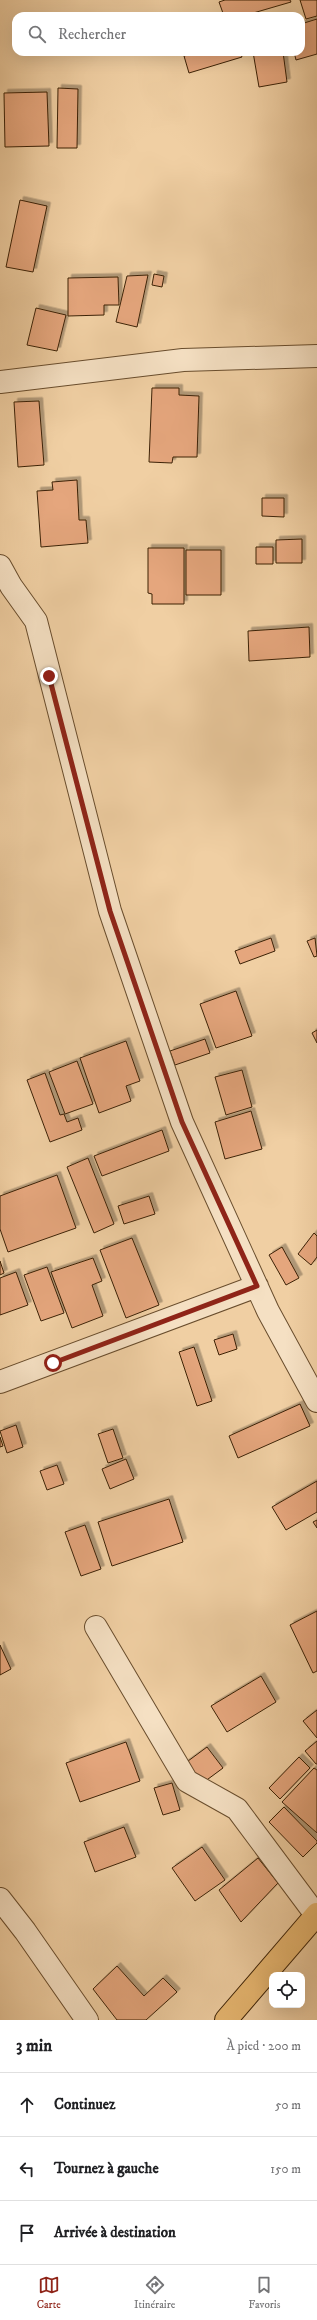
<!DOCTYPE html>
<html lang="fr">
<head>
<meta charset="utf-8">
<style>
	body { margin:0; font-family:"IM FELL DW Pica",serif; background:#f2f2f2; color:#202124 }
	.controls { position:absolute; right:12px; bottom:12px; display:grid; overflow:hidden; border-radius:8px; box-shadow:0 4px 16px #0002 }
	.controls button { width:36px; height:36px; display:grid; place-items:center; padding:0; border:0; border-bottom:1px solid #e0e0e0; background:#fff; color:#202124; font:20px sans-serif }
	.stop { position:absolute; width:12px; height:12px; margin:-9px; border:3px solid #8f2418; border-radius:50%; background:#fff }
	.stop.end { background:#8f2418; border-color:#fff; box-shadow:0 1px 4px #0008 }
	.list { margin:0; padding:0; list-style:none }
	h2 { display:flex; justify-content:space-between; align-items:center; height:52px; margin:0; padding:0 16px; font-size:17px }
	h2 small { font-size:13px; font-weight:400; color:#757577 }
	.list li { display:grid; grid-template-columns:26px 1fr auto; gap:12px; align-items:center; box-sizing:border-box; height:64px; padding:0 16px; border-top:1px solid #e0e0e0 }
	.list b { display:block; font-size:15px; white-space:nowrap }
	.list em { font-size:13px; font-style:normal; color:#757577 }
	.icon { flex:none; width:22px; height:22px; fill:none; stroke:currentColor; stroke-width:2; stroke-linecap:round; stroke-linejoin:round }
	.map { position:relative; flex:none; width:317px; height:2020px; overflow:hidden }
	.search { position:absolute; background:#fff; box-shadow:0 4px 16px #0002; left:12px; right:12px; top:12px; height:44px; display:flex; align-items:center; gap:10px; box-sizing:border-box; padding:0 14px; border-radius:12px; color:#757577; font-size:15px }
	.sheet { height:244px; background:#fff }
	nav { display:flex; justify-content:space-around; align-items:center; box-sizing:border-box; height:56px; border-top:1px solid #e0e0e0; background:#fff; font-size:11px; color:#757577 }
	nav a { display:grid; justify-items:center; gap:2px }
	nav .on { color:#8f2418 }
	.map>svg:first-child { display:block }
	.building { fill:#e5a67d; stroke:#3c2206; filter:url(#shadow) }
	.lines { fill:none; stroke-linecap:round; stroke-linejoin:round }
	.minor-casing { stroke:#694d2d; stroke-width:24 }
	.major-casing { stroke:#3c2206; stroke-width:24 }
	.minor { stroke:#f5e0c3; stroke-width:22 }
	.major { stroke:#e8b872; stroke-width:22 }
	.route { stroke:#8f2418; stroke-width:5 }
</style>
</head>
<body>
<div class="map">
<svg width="317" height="2020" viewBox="0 0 317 2020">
	<defs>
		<filter id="shadow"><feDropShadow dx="3.5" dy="-3.5" stdDeviation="0" flood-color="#0004"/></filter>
	</defs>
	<rect width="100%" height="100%" fill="#f0cfa3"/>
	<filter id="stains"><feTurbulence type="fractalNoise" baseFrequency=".005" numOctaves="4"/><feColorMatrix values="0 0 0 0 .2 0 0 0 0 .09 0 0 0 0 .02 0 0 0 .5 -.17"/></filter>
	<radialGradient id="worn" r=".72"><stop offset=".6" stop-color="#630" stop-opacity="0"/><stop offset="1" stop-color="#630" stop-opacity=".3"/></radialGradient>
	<path class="building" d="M225 0H290L291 2 243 16H224L219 2Z
		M300 0H317V16L306 19Z
		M317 19V54L296 60 294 52H301V24Z
		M199 52H240L242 57 189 73 184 56Z
		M253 52H283L287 82 259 87Z
		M58 88 78 89 77 148H57Z
		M47 92 49 146 5 147 4 93Z
		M20 200 47 206 33 272 6 267Z
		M154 274 164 276 162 287 152 285Z
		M148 275 137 327 116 322 127 276Z
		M118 277 119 305H104V315L68 316V278Z
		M36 308 66 315 57 351 27 345Z
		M152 388H179V395L199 396 197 457H173L172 463 149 462Z
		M39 401 44 465 18 467 14 402Z
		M77 480 79 520H86L88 543 41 547 37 491 53 490 52 482Z
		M262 498H284V517L262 516Z
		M302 539V563H276V540Z
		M256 547H273V564H256Z
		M148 548H184V604H152V594L148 593Z
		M186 550H221V595H186Z
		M309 627 310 657 249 661 248 631Z
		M271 938 275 951 240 964 235 951Z
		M315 938 317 956 314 957 307 941Z
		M236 991 252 1036 216 1048 200 1004Z
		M317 1030V1043L312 1033Z
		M205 1039 210 1053 175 1065 170 1051Z
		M126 1041 140 1081 126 1086 131 1101 99 1113 80 1058Z
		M77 1061 93 1104 65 1114 49 1072Z
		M242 1070 252 1107 226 1115 215 1077Z
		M45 1073 60 1115 64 1114 67 1122 78 1118 82 1130 50 1142 27 1080Z
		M251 1111 262 1149 225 1159 215 1122Z
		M162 1130 169 1151 102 1176 94 1156Z
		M88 1158 114 1224 94 1233 67 1167Z
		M57 1175 76 1228 8 1252 0 1229V1196Z
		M149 1196 155 1214 124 1224 118 1206Z
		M314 1233 317 1236V1257L311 1265 298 1254Z
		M132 1238 159 1305 126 1318 100 1250Z
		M282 1247 299 1278 286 1285 269 1255Z
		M93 1258 102 1281 92 1285 103 1316 72 1328 51 1272Z
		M0 1261 4 1273 0 1275Z
		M47 1267 64 1313 41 1321 24 1275Z
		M16 1272 28 1305 0 1315V1278Z
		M233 1334 237 1349 219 1355 214 1340Z
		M194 1347 212 1401 197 1406 179 1352Z
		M300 1404 310 1426 238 1458 229 1436Z
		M16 1425 23 1447 7 1453 0 1431Z
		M113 1429 123 1458 108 1463 98 1434Z
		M0 1437 3 1446 0 1447Z
		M126 1459 134 1479 110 1489 102 1469Z
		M57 1465 64 1484 47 1490 40 1471Z
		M317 1481V1512L286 1530 272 1507Z
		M169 1499 183 1542 112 1566 98 1522Z
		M317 1520V1528L313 1522Z
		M85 1525 101 1569 81 1576 65 1532Z
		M317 1611V1671L313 1673 290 1625Z
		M0 1645 11 1669 0 1675Z
		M261 1676 276 1702 227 1732 211 1706Z
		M317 1710V1738L303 1721Z
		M317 1741V1764H316L305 1751Z
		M126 1742 140 1781 80 1802 66 1763Z
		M207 1747 223 1768 200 1785 184 1764Z
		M299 1757 310 1768 280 1799 269 1788Z
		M314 1768 317 1770V1833L282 1802Z
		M172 1783 180 1810 163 1815 154 1788Z
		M284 1807 317 1841V1843L303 1857 269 1822Z
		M124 1827 136 1857 95 1872 84 1842Z
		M202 1847 225 1880 195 1901 172 1868Z
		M258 1858 278 1883 241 1922 219 1890Z
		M117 1966 144 1996 163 1978 177 1992 146 2020H117L93 1989Z"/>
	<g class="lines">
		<defs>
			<path id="minor" d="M0 382 183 360 317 356
				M0 566 11 586 36 621 110 911 182 1122 268 1311 317 1401
				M0 1382 257 1286
				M96 1627 187 1781 237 1809 316 1915
				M0 1899 25 1931 87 2020"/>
			<path id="major" d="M226 2020 317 1914"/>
		</defs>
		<use href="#minor" class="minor-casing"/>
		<use href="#major" class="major-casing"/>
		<use href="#minor" class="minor"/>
		<use href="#major" class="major"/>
	</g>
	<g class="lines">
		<path class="route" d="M49 676 110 911 182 1122 257 1286 53 1363"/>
	</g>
	<rect width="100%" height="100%" filter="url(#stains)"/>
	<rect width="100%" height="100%" fill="url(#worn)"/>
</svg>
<div class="controls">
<button><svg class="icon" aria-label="locate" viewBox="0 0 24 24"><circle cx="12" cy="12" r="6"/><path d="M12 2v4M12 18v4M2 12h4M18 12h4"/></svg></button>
</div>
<div class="stop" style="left:53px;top:1363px"></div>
<div class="stop end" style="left:49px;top:676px"></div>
<div class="search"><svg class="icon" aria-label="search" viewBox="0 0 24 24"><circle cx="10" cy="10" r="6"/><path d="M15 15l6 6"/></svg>Rechercher</div>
</div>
<section class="sheet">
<h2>3 min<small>À pied · 200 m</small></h2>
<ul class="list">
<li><svg class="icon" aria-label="ahead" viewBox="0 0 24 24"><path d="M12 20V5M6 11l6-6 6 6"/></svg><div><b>Continuez</b></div><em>50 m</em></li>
<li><svg class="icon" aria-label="left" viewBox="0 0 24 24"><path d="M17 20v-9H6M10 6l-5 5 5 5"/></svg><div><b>Tournez à gauche</b></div><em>150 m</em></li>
<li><svg class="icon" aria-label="arrive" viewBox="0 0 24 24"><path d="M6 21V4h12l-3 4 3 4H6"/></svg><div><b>Arrivée à destination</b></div></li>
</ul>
</section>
<nav>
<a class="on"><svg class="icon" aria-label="map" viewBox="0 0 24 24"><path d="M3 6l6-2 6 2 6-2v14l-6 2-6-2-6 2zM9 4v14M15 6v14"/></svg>Carte</a>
<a><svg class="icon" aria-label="directions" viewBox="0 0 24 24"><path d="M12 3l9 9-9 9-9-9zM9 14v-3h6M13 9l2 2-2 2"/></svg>Itinéraire</a>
<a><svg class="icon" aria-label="saved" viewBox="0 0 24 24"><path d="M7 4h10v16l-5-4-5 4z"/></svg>Favoris</a>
</nav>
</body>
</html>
